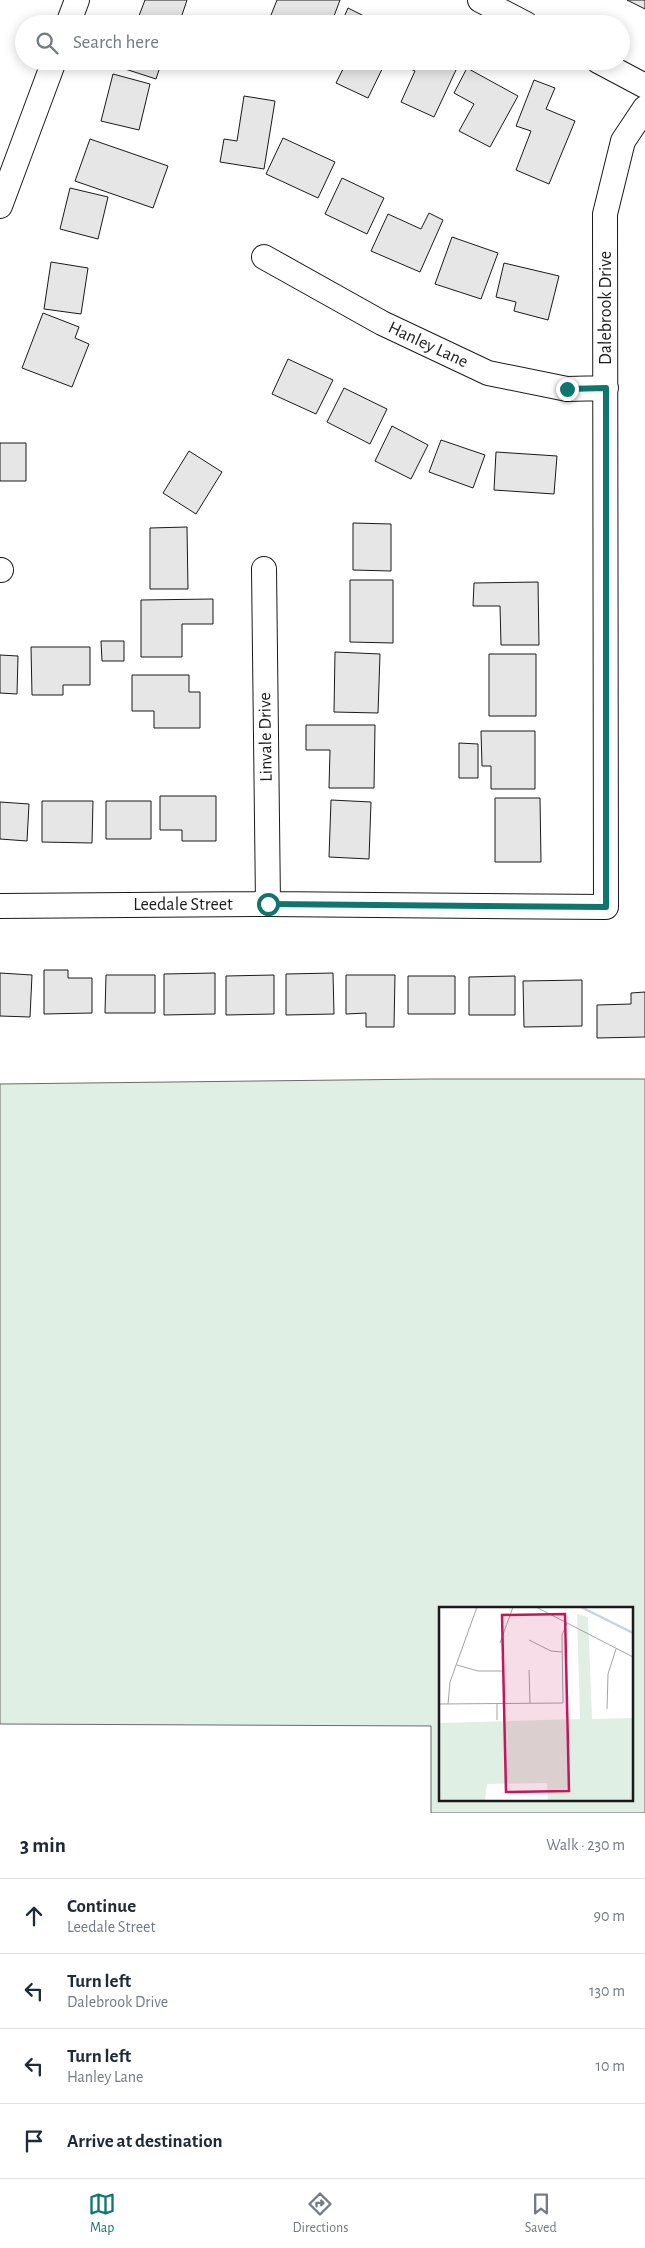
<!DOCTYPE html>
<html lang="en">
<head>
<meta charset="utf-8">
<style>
	body { margin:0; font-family:"Alegreya Sans",sans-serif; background:#f2f2f3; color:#1f2937 }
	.stop { position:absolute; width:15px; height:15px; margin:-11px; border:4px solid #0f766e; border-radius:50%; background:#fff }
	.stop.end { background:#0f766e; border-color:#fff; box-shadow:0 1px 5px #0008 }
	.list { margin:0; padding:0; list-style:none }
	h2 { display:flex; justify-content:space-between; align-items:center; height:65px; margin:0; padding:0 20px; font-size:21px }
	h2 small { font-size:16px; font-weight:400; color:#747a83 }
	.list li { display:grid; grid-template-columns:32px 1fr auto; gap:15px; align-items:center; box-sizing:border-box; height:75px; padding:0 20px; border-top:1px solid #e0e1e3 }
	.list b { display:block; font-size:19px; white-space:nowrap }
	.list p { margin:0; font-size:16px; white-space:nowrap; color:#747a83 }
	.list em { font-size:16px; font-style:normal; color:#747a83 }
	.icon { flex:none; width:28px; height:28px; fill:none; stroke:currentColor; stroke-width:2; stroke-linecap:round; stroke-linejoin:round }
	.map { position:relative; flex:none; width:645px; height:1813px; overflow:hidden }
	.search { position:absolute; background:#fff; box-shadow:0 2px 12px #0003; left:15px; right:15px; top:15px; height:55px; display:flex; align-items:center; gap:12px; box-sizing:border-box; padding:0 18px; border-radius:28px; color:#747a83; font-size:19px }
	.sheet { height:365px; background:#fff }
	nav { display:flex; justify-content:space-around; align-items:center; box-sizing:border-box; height:70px; border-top:1px solid #e0e1e3; background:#fff; font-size:14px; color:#747a83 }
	nav a { display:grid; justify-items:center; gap:2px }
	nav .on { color:#0f766e }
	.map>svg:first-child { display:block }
	.green { fill:#e0efe3; stroke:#6a6a6a; fill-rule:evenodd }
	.building { fill:#e6e6e6; stroke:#1a1a1a }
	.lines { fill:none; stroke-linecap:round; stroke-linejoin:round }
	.minor-casing { stroke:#1a1a1a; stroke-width:26 }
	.minor { stroke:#fff; stroke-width:24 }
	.route { stroke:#0f766e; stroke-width:6 }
	.labels { text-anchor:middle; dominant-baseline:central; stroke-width:4; stroke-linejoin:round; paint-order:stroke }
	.street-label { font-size:18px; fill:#1a1a1a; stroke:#fff }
	.inset-river { fill:none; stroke:#c6d2dc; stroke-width:2.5 }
	.inset-road { fill:none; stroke:#a3a3a3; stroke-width:1 }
	.view { fill:#c2185b; fill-opacity:0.15; stroke:#c2185b; stroke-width:2.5 }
	.inset-edge { fill:none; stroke:#1a1a1a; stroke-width:2.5 }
</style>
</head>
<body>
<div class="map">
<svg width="645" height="1813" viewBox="0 0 645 1813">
	<rect width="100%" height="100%" fill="#fff"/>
	<path class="green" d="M430 1079H645V1813H431V1726L0 1724V1084ZM440 1608H631V1799H440Z"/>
	<path class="building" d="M145 0H187L179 24 153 17 151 24 137 21Z
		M277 0H340L331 24H279L269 20Z
		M627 0H645V9Z
		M348 8 380 24H341Z
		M121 61H162L156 79 119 67Z
		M347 61H386L368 98 336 83Z
		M397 61H437L456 70 434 117 401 102 415 71 396 63Z
		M467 68 518 96 490 147 459 131 474 104 454 93Z
		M113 74 150 84 139 130 101 121Z
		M534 80 555 88 546 109 575 121 549 184 516 170 531 131 516 126Z
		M244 96 275 101 264 169 220 162 224 139 237 141Z
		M283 138 335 162 318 198 266 174Z
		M90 139 168 166 153 208 75 181Z
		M342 178 384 198 367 234 325 214Z
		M70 188 108 197 98 239 60 229Z
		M429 213 443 220 420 272 371 251 388 214 421 229Z
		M452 237 498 253 481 299 435 284Z
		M51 262 88 268 81 314 44 309Z
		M504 263 559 276 548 320 514 311 516 302 496 297Z
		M43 313 79 327 75 338 89 344 72 387 22 368Z
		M288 359 333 380 316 414 272 394Z
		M344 388 387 409 370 444 327 422Z
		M392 426 428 445 411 479 375 461Z
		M441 440 485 455 473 488 429 472Z
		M0 443H26V481H0Z
		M189 451 222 472 196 514 163 493Z
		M496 452 557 456 554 494 494 490Z
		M353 523 391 524V571L353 570Z
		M187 527 188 589H150V528Z
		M350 580H393V643L350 642Z
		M538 582 539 645H501L500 606H473L474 583Z
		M213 599V624H182V657H141V600Z
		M101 641H124V661H102Z
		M31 647H90V685H63V695H32Z
		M335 652 380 654 378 713 334 712Z
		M489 654H536V716H489Z
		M0 655 18 656 17 694 0 693Z
		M132 675H189V692H200V728H154V711H132Z
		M306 725H375L374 788H329L330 750H306Z
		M481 731H535V789H491V766H482Z
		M459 743 478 744V778H459Z
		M160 796H216V841H182V830H160Z
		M495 798H540L541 862H495Z
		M331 800 371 802 369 859 329 857Z
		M42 801H93L92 843 42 842Z
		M106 801H151V839H106Z
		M0 802 29 804 27 841 0 839Z
		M44 970H68V978H92V1013L44 1014Z
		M0 973 32 975 30 1017 0 1016Z
		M215 973V1014L164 1015V974Z
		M333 973 334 1014 286 1015V974Z
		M106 975H155V1013H105Z
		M274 975V1014L226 1015V976Z
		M346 975H395L394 1027H366V1013L346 1014Z
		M408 976H455V1014H408Z
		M515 976V1015H469V977Z
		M582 980V1026L524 1027 523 981Z
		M645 992V1037L597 1038V1005L631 1004V993Z"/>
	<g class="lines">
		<defs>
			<path id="minor" d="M480 0 526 24
				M68 24 77 0
				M598 61 645 86
				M0 206 54 61
				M264 257 382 323 488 373 567 389 606 388
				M264 569 268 904
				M0 570H1
				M0 906 268 904 606 907 605 214 623 141 645 108"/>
		</defs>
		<use href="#minor" class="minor-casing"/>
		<use href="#minor" class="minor"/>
	</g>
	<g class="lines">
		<path class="route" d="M268 904 606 907V388L567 389"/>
	</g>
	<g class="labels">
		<g class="street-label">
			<text transform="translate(606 308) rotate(-90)">Dalebrook Drive</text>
			<text transform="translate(428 345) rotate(25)">Hanley Lane</text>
			<text transform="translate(266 737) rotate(-91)">Linvale Drive</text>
			<text x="183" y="905">Leedale Street</text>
		</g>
	</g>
	<g transform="translate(439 1607)">
		<rect width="194" height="194" fill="#fff"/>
		<path d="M138 7 149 10 153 112 194 111V193H109L108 176 48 177 46 193H0V116L141 112Z" fill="#e0efe3"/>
		<path class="inset-river" d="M142 0 194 26"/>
		<path class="inset-road" d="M97 0 194 50M90 33 112 44 123 45M61 36 74 0M18 58 39 64H65M90 63 91 96M0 97 124 96 123 28 128 16M9 97 11 75 38 0M168 102 169 67 177 42M58 113V97"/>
		<path class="view" d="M126 7 130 184 67 185 63 8Z"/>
		<rect width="194" height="194" class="inset-edge"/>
	</g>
</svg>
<div class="stop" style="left:268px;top:904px"></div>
<div class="stop end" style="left:567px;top:389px"></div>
<div class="search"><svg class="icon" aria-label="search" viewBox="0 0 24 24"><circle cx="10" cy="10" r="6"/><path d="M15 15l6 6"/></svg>Search here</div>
</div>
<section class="sheet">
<h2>3 min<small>Walk · 230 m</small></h2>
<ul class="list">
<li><svg class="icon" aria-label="ahead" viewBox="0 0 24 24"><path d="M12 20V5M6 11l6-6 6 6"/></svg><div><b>Continue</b><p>Leedale Street</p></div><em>90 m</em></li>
<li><svg class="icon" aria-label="left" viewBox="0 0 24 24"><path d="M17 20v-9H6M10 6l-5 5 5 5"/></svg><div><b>Turn left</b><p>Dalebrook Drive</p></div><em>130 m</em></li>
<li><svg class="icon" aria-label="left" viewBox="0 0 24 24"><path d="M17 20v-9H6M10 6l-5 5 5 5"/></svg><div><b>Turn left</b><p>Hanley Lane</p></div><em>10 m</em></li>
<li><svg class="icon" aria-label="arrive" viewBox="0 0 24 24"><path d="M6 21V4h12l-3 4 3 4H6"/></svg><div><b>Arrive at destination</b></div></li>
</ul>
</section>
<nav>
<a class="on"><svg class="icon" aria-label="map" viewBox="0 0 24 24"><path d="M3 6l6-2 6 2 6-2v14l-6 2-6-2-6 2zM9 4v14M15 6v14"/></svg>Map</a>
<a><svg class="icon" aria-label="directions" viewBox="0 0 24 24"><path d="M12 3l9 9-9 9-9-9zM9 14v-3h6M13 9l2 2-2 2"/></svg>Directions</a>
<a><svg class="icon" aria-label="saved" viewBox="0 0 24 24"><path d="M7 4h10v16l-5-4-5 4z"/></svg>Saved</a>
</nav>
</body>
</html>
